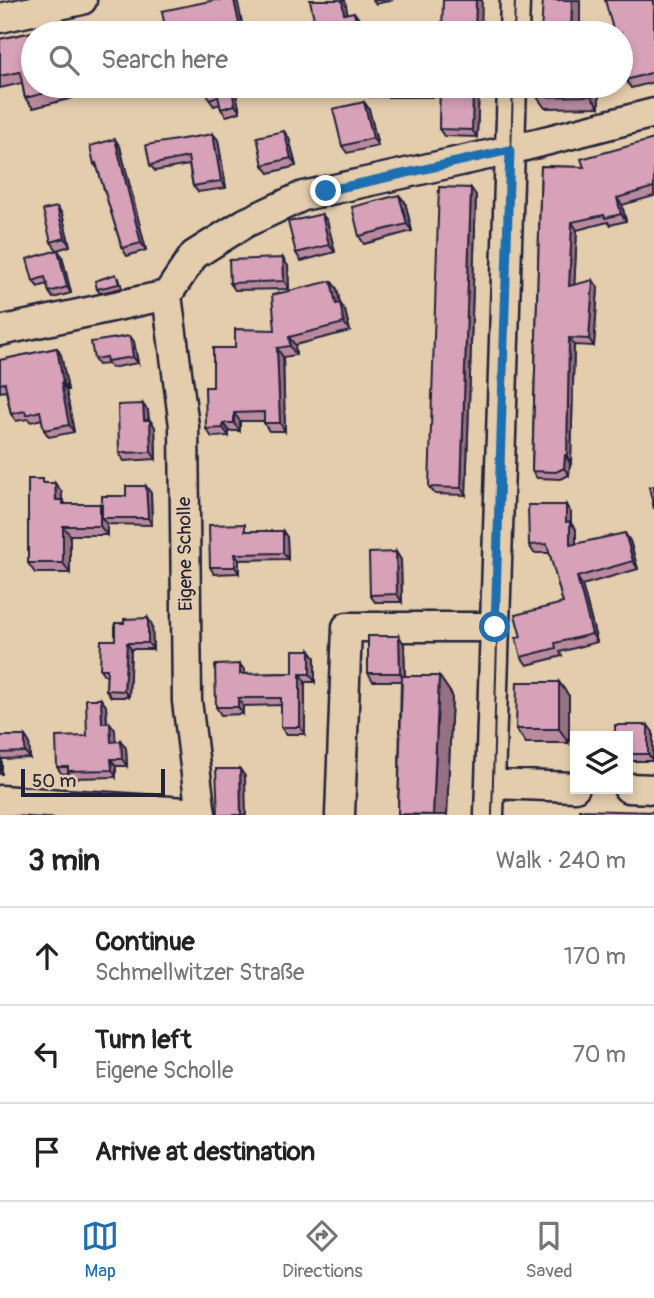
<!DOCTYPE html>
<html lang="en">
<head>
<meta charset="utf-8">
<style>
	body { margin:0; font-family:Pangolin,sans-serif; background:#f6f6f6; color:#222 }
	.controls { position:absolute; right:21px; bottom:21px; display:grid; overflow:hidden; border-radius:0px; box-shadow:0 4px 10px #0003 }
	.controls button { width:63px; height:63px; display:grid; place-items:center; padding:0; border:0; border-bottom:2px solid #e0e0e0; background:#fff; color:#222; font:35px sans-serif }
	.scale { position:absolute; left:21px; bottom:18px; width:144px; box-sizing:border-box; padding-left:7px; border:4px solid #22223b; border-top:0; font-size:19px; line-height:24px; white-space:nowrap; color:#22223b; -webkit-text-stroke:5px #e4cdad; paint-order:stroke }
	.stop { position:absolute; width:21px; height:21px; margin:-16px; border:5px solid #1f6fb2; border-radius:50%; background:#fff }
	.stop.end { background:#1f6fb2; border-color:#fff; box-shadow:0 2px 7px #0008 }
	.list { margin:0; padding:0; list-style:none }
	h2 { display:flex; justify-content:space-between; align-items:center; height:91px; margin:0; padding:0 28px; font-size:30px }
	h2 small { font-size:23px; font-weight:400; color:#767676 }
	.list li { display:grid; grid-template-columns:46px 1fr auto; gap:21px; align-items:center; box-sizing:border-box; height:98px; padding:0 28px; border-top:2px solid #e0e0e0 }
	.list b { display:block; font-size:26px; white-space:nowrap }
	.list p { margin:0; font-size:23px; white-space:nowrap; color:#767676 }
	.list em { font-size:23px; font-style:normal; color:#767676 }
	.icon { flex:none; width:38px; height:38px; fill:none; stroke:currentColor; stroke-width:2; stroke-linecap:round; stroke-linejoin:round }
	.map { position:relative; flex:none; width:654px; height:815px; overflow:hidden }
	.search { position:absolute; background:#fff; box-shadow:0 4px 10px #0003; left:21px; right:21px; top:21px; height:77px; display:flex; align-items:center; gap:18px; box-sizing:border-box; padding:0 24px; border-radius:38px; color:#767676; font-size:26px }
	.sheet { height:385px; background:#fff }
	nav { display:flex; justify-content:space-around; align-items:center; box-sizing:border-box; height:98px; border-top:2px solid #e0e0e0; background:#fff; font-size:19px; color:#767676 }
	nav a { display:grid; justify-items:center; gap:4px }
	nav .on { color:#1f6fb2 }
	.map>svg:first-child { display:block }
	.lines { fill:none; stroke-linecap:round; stroke-linejoin:round }
	.minor-casing { stroke:#22223b; stroke-width:33 }
	.minor { stroke:#e4cdad; stroke-width:28 }
	.tram { stroke:#22223b; stroke-width:2 }
	.wall { fill:#b98a9e; stroke:#22223b; stroke-width:2 }
	.shaded-wall { fill:#967181; stroke:#22223b; stroke-width:2 }
	.building { fill:#d7a1b8; stroke:#22223b; stroke-width:2 }
	.route { stroke:#1f6fb2; stroke-width:9 }
	.labels { text-anchor:middle; dominant-baseline:central; stroke-width:6; stroke-linejoin:round; paint-order:stroke }
	.street-label { font-size:19px; fill:#22223b; stroke:#e4cdad }
</style>
</head>
<body>
<div class="map">
<svg width="654" height="815" viewBox="0 0 654 815">
	<rect width="100%" height="100%" fill="#e4cdad"/>
	<filter id="ink" filterUnits="userSpaceOnUse"><feTurbulence type="fractalNoise" baseFrequency=".0143" numOctaves="2"/><feDisplacementMap in="SourceGraphic" scale="14" xChannelSelector="R" yChannelSelector="G"/><feConvolveMatrix kernelMatrix="1 2 1 2 8 2 1 2 1" color-interpolation-filters="sRGB"/></filter>
	<g filter="url(#ink)">
		<g class="lines">
			<defs>
				<path id="minor" d="M0 18 82 0
					M514 33 515 0
					M0 331 167 295
					M490 784 575 787
					M628 788 654 789
					M0 800 201 813
					M201 815 187 701 184 426 167 295 194 255 245 223 303 196 510 150 654 113
					M340 815 347 627H495
					M489 815 512 86"/>
			</defs>
			<use href="#minor" class="minor-casing"/>
			<use href="#minor" class="minor"/>
			<path class="tram" d="M514 33 515 0
				M492 815 513 86"/>
		</g>
		<path class="wall" d="M373 0H393L376 4Z
			M654 0V82L631 88 626 80Z
			M37 31 39 33H33V86H71L73 98 33 108 25 98 22 83 0 88V39Z
			M234 86 240 112 226 116 221 109 220 104 214 106 209 99Z
			M479 86 477 137 444 136 439 129 440 97H369L364 90Z
			M537 86H599V107L545 108 537 97Z
			M364 102 369 109 378 146 347 153 342 146Z
			M213 134 218 140 226 188 198 192 193 186 189 165 155 171 150 165Z
			M289 138 296 166 269 173 263 165Z
			M654 139V196L622 205 626 221 610 225 608 222 577 230 574 285 598 287 594 346 574 345 571 463H570L569 475 561 479 537 478 532 471 541 166 584 167Z
			M120 147 146 250 127 256 122 248 98 169 94 164Z
			M476 195 466 495 435 494 429 487Z
			M405 202 412 231 364 244 359 236Z
			M62 214 70 246 57 250 51 242Z
			M322 214 327 221 335 252 301 261 296 253Z
			M62 256 71 293 53 298 49 292 47 284 38 287 33 281Z
			M288 266 289 289 235 290 230 283Z
			M119 278 122 288 100 293 97 289Z
			M331 281 337 289 340 303 345 311 350 331 295 345 296 355 283 357 285 431H269L264 423V421H240V431H229V436L212 437 206 429 213 387 235 348 275 330Z
			M130 336 134 342 138 363 111 368 108 364 98 365 94 359Z
			M57 348 61 355 68 390H66L74 432 49 437 44 430 42 419 31 422 28 419 16 421 11 414 6 391 0 392V360Z
			M148 411 149 420 155 427 156 459 124 461 119 453Z
			M46 483 62 492V500L66 504 102 507 126 496 151 493 152 525 107 524V535H70V573H35L28 563Z
			M566 505 571 513V523L576 529V544L630 541 638 569 582 585 597 642 560 652 562 656 527 665 521 657V637L563 603 550 553H534L529 545Z
			M249 531 287 537 288 559 239 560V573L214 574 210 567Z
			M396 552 401 560 402 602H375L370 595Z
			M152 625 153 649H131L129 697H111L106 690 107 675H104L100 669 115 640Z
			M404 644 405 676H439L452 695 447 815H398V814L401 681H373L368 673Z
			M315 658V682H305V734H286L281 727V705L243 706V714L221 715 216 707 245 671V674L293 673Z
			M559 682 569 696V743H526L516 729Z
			M101 699 106 706 107 723H110L115 730V742L126 748 127 766H116V777L72 778 69 773 62 774 57 767 87 736Z
			M653 732V761H628V736Z
			M0 736H25L29 742 30 758 2 759V774H0Z"/>
		<path class="shaded-wall" d="M234 0H235L238 3 244 33H241Z
			M342 0H345L349 21 344 14Z
			M476 0H482L481 33H475Z
			M572 0H580V33H571Z
			M354 12 359 19 362 33H358Z
			M66 86H71L73 98 66 88Z
			M231 86H234L240 112 235 105Z
			M473 86H479L477 137 472 130Z
			M591 86H599V107L591 96Z
			M364 102 369 109 378 146 373 138Z
			M284 131 289 138 296 166 291 158Z
			M213 134 218 140 226 188 221 181Z
			M115 139 120 147 146 250 141 243Z
			M471 188 476 195 466 495 461 488Z
			M399 195 405 202 412 231 407 224Z
			M617 198 622 205 626 221 621 214Z
			M57 207 62 214 70 246 65 238Z
			M322 214 327 221 335 252 329 245Z
			M572 222 577 230 574 293 569 286Z
			M58 250 62 256 71 293 67 287Z
			M283 258 288 266 289 289 284 281Z
			M593 280 598 287 594 346 589 339Z
			M331 281 337 289 340 303 345 311 350 331 344 323 336 304Z
			M130 336 134 342 138 363 133 357Z
			M289 337 295 345 296 355 290 346Z
			M569 338 574 345 571 463 567 456Z
			M57 348 61 355 68 390 63 383Z
			M277 348 283 357 285 431 280 423Z
			M61 383 66 390 74 432 69 425Z
			M143 404 148 411 149 428 144 420Z
			M234 413 240 421V431L234 423Z
			M150 420 155 427 156 459 151 452Z
			M223 423 229 431V436L223 428Z
			M565 455 570 463 569 475 564 468Z
			M55 483 62 492V509L56 500Z
			M146 486 151 493 152 525 148 518Z
			M100 504 107 513 102 518 107 524V535L100 526Z
			M566 505 571 513V523L576 529V553L570 545 566 522Z
			M63 526 70 535V573L63 563Z
			M283 531 287 537 288 559 283 553Z
			M625 533 630 541 638 569 633 561Z
			M396 552 401 560 402 602 397 594Z
			M235 554 239 560V573L235 567Z
			M577 577 582 585 597 642 592 634Z
			M148 618 152 625 153 649 148 643Z
			M399 636 404 644 405 680 400 673Z
			M127 643 131 649 129 697 124 691Z
			M310 650 315 658V682L310 674Z
			M240 664 245 671V681L240 674Z
			M300 674 305 682V734L300 727Z
			M439 676 452 695 447 815H433Z
			M559 682 569 696V743L559 729Z
			M238 698 243 706V714L238 707Z
			M101 699 106 706 107 730 102 723Z
			M110 723 115 730 116 749 111 742Z
			M648 725 653 732V761L648 754Z
			M25 736 29 742 30 758 25 752Z
			M121 741 126 748 127 766 122 759Z
			M0 756 2 759V774L0 770Z
			M111 759 116 766V777L112 770Z
			M240 769 245 776 246 815H241Z"/>
		<path class="building" d="M215 0H234L241 33H166L162 11Z
			M310 0H342L344 14 354 12 358 33H317Z
			M443 0H476L475 33H442Z
			M543 0H572L571 33H541Z
			M605 0H654V72L626 80 621 61V33H614Z
			M37 31 38 33H33V86H66V88L25 98 20 72 0 76V39Z
			M205 86H231L235 105 221 109 218 96 209 99Z
			M364 86H439L440 91 364 90Z
			M440 86H473L472 130 439 129Z
			M537 86H591V96L537 97Z
			M364 102 373 138 342 146 333 109Z
			M284 131 291 158 263 165 257 137Z
			M213 134 221 181 193 186 188 157 150 165 146 145Z
			M115 139 141 243 122 248 96 163 94 164 90 146Z
			M654 139V187L617 198 621 214 605 218 604 215 572 222 569 286 593 280 589 339 569 338 567 456 565 455 564 468 556 472 532 471 541 166 584 167 581 159Z
			M439 187 471 188 461 488 429 487Z
			M399 195 407 224 359 236 352 207Z
			M57 207 65 238 51 242 43 210Z
			M322 214 329 245 296 253 288 222Z
			M58 250 67 287 49 292 45 277 33 281 27 259Z
			M283 258 284 281 230 283 229 260Z
			M116 274 119 284 97 289 95 281Z
			M331 281 336 304 340 303 344 323 289 337 290 346 277 348 280 423H264V412L234 413V423H223V428L206 429 205 387H213V348H235V329L275 330 272 295Z
			M130 336 133 357 107 361 106 357 94 359 91 342Z
			M57 348 63 383H61L69 425 44 430 40 411 26 415 25 411 11 414 5 383 0 384V360Z
			M143 404 144 420H150L151 452 119 453 118 405Z
			M28 479H43V483H55L56 500H63V504H100V526H63V563H28Z
			M126 486H146L148 518H102V496H126Z
			M654 486V509L649 487Z
			M528 505H566V522L570 521V545L625 533 633 561 577 577 592 634 555 643 556 648 521 657 516 638 521 637 515 615 563 603 547 544 529 545Z
			M245 524V531H283V553L235 554V567H210L209 525Z
			M396 552 397 594 370 595 369 553Z
			M148 618V643H127L124 691 106 690 107 669H100L101 640H115V623H124V619Z
			M368 636H399L400 673H368Z
			M293 650H310V674H300V727H281V698H238V707H216L215 665 240 664V674L293 673Z
			M402 676H439L433 815 398 814Z
			M517 682H559V729H516Z
			M86 699H101L102 723H110L111 742 121 741 122 759H111L112 770 68 771V767H57L56 737 87 736Z
			M615 725H648V754H628V736H615Z
			M0 736H25V752L0 753Z
			M216 769H240L241 815H218Z
			M579 810 654 812V815H579Z"/>
	</g>
	<g class="lines" filter="url(#ink)">
		<path class="route" d="M326 191 510 150 495 627"/>
	</g>
	<g class="labels">
		<g class="street-label">
			<text transform="translate(185 554) rotate(-91)">Eigene Scholle</text>
		</g>
	</g>
</svg>
<div class="controls">
<button><svg class="icon" aria-label="layers" viewBox="0 0 24 24"><path d="M12 4l9 5-9 5-9-5zM3 14l9 5 9-5"/></svg></button>
</div>
<div class="scale">50 m</div>
<div class="stop" style="left:495px;top:627px"></div>
<div class="stop end" style="left:326px;top:191px"></div>
<div class="search"><svg class="icon" aria-label="search" viewBox="0 0 24 24"><circle cx="10" cy="10" r="6"/><path d="M15 15l6 6"/></svg>Search here</div>
</div>
<section class="sheet">
<h2>3 min<small>Walk · 240 m</small></h2>
<ul class="list">
<li><svg class="icon" aria-label="ahead" viewBox="0 0 24 24"><path d="M12 20V5M6 11l6-6 6 6"/></svg><div><b>Continue</b><p>Schmellwitzer Straße</p></div><em>170 m</em></li>
<li><svg class="icon" aria-label="left" viewBox="0 0 24 24"><path d="M17 20v-9H6M10 6l-5 5 5 5"/></svg><div><b>Turn left</b><p>Eigene Scholle</p></div><em>70 m</em></li>
<li><svg class="icon" aria-label="arrive" viewBox="0 0 24 24"><path d="M6 21V4h12l-3 4 3 4H6"/></svg><div><b>Arrive at destination</b></div></li>
</ul>
</section>
<nav>
<a class="on"><svg class="icon" aria-label="map" viewBox="0 0 24 24"><path d="M3 6l6-2 6 2 6-2v14l-6 2-6-2-6 2zM9 4v14M15 6v14"/></svg>Map</a>
<a><svg class="icon" aria-label="directions" viewBox="0 0 24 24"><path d="M12 3l9 9-9 9-9-9zM9 14v-3h6M13 9l2 2-2 2"/></svg>Directions</a>
<a><svg class="icon" aria-label="saved" viewBox="0 0 24 24"><path d="M7 4h10v16l-5-4-5 4z"/></svg>Saved</a>
</nav>
</body>
</html>
